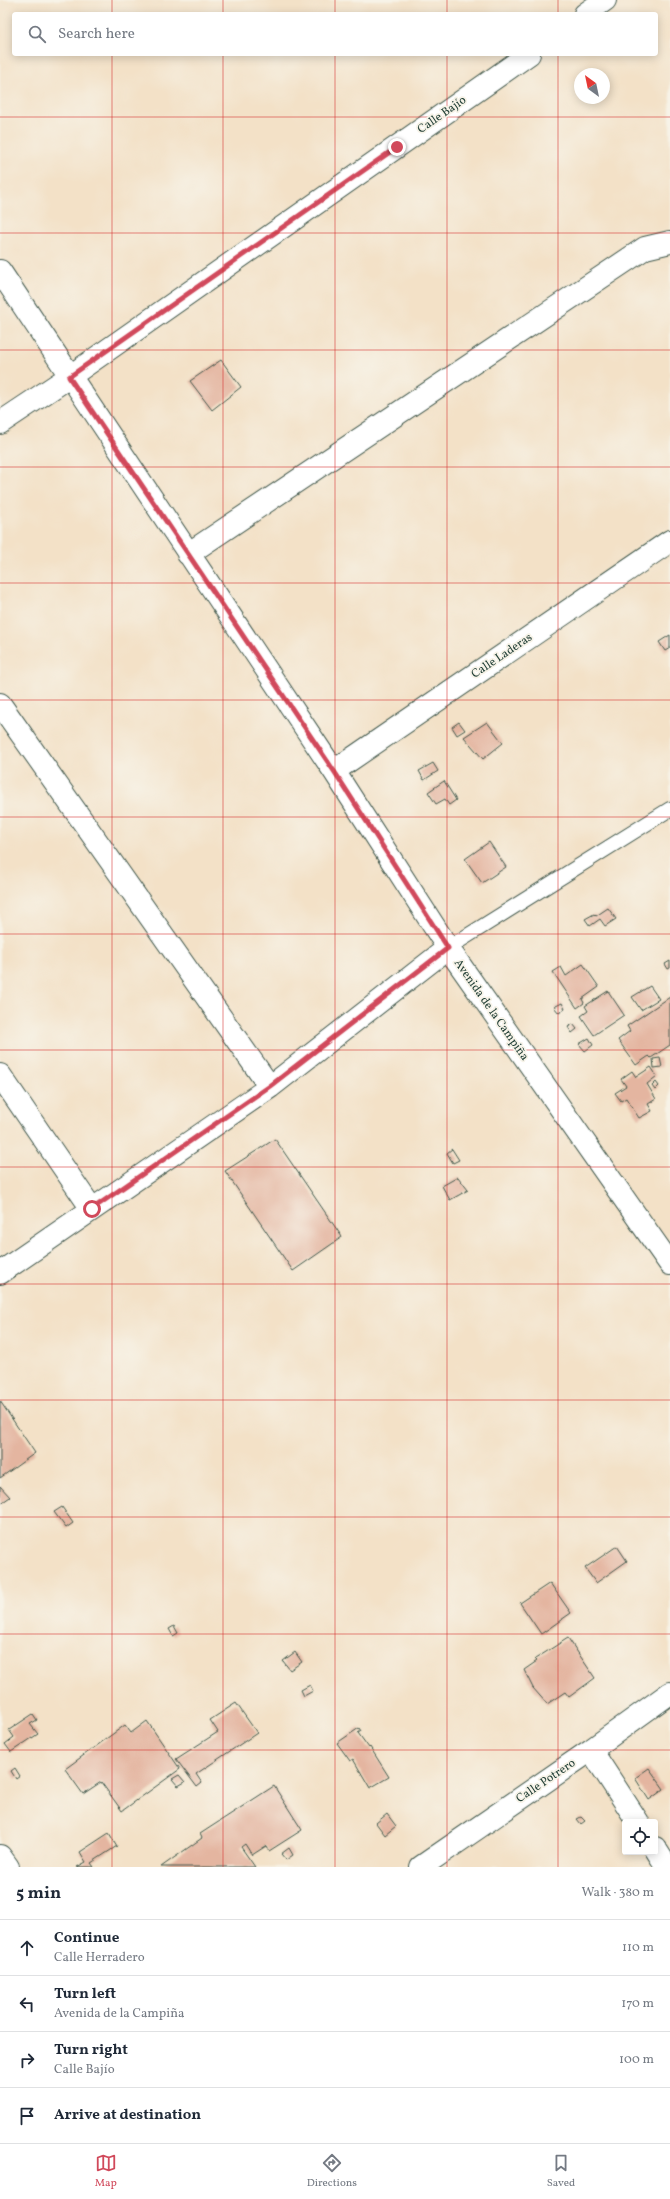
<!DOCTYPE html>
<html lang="en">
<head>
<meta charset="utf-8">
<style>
	body { margin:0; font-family:Vollkorn,serif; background:#f2f2f3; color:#1f2937 }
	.controls { position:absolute; right:12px; bottom:12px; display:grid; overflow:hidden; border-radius:4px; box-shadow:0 2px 10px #0003 }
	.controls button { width:36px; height:36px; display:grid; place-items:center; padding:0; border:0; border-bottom:1px solid #e0e1e3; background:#fff; color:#1f2937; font:20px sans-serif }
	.compass { position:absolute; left:574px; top:68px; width:36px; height:36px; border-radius:50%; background:#fff; box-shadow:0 2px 10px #0003; rotate:327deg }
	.stop { position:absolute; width:12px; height:12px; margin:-9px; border:3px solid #d1495b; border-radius:50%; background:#fff }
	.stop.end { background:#d1495b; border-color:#fff; box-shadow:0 1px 4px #0008 }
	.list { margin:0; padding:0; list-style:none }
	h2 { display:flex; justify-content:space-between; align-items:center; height:52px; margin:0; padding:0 16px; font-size:17px }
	h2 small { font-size:13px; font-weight:400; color:#747a83 }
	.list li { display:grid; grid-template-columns:26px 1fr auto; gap:12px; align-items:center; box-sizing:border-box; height:56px; padding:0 16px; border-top:1px solid #e0e1e3 }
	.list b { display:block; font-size:15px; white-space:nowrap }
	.list p { margin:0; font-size:13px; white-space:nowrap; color:#747a83 }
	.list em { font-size:13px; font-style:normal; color:#747a83 }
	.icon { flex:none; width:22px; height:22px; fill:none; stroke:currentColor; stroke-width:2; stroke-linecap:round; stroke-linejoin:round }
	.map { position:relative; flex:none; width:670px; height:1867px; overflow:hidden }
	.search { position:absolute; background:#fff; box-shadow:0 2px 10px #0003; left:12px; right:12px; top:12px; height:44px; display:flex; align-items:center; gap:10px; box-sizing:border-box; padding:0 14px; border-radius:4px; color:#747a83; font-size:15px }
	.sheet { height:276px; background:#fff }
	nav { display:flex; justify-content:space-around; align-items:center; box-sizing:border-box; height:56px; border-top:1px solid #e0e1e3; background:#fff; font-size:11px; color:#747a83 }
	nav a { display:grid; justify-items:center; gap:2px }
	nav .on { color:#d1495b }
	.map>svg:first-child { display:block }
	.building { fill:#e4b5a0 }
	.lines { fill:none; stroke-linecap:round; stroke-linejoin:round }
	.lane-casing { stroke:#3f564a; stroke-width:16 }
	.street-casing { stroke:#3f564a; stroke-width:24 }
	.lane { stroke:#fff; stroke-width:14 }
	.street { stroke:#fff; stroke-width:22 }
	.route { stroke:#d1495b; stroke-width:5 }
	.grid { fill:none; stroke:#d62828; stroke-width:1; stroke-opacity:0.55 }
	.labels { text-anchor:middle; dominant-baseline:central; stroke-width:3.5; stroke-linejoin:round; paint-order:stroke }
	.street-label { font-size:12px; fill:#1f3d34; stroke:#f7f3e8 }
</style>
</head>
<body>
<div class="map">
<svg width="670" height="1867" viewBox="0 0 670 1867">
	<rect width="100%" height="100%" fill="#f7f3e8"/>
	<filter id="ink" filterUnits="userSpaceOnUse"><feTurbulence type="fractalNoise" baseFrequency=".025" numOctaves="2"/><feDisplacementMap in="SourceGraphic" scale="8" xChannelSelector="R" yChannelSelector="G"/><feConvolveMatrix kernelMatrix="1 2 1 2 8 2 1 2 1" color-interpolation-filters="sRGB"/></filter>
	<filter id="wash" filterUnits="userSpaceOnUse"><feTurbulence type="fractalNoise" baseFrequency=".012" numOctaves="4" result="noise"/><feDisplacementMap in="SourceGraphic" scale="16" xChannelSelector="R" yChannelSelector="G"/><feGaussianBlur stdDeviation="0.9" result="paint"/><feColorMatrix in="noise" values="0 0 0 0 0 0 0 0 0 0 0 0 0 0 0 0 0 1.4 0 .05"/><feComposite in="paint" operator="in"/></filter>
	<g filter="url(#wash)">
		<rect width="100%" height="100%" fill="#f3e1c7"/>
		<g id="blocks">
			<path class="building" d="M221 360 241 387 212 410 190 381Z
				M670 635V648L665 651 659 642Z
				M459 722 465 730 457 735 452 727Z
				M487 722 503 743 483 759 464 737Z
				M433 763 438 771 424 780 419 771Z
				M444 781 456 800 449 805 445 799 436 804 428 792Z
				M489 842 506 867 482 883 465 859Z
				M608 908 616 919 605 926 600 919 590 926 585 919 594 914 596 916Z
				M670 961V968L668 969 665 964Z
				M583 964 599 987 582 999 584 1003 577 1008 553 972 561 967 566 976Z
				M650 986 659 999 641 1010 632 997Z
				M608 991 624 1015 594 1035 581 1016 588 1011 585 1006Z
				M670 997V1045L651 1058 649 1056 636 1065 618 1040 630 1031 627 1026Z
				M562 1003 565 1009 559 1013 554 1007Z
				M573 1024 577 1029 572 1033 568 1027Z
				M589 1038 593 1045 585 1051 579 1044Z
				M660 1058 662 1067 654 1068 653 1059Z
				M651 1067 657 1076 647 1084 656 1099 648 1104 652 1111 639 1118 626 1098 621 1101 615 1093 626 1086 621 1079 632 1071 636 1077Z
				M656 1082 659 1086 655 1090 652 1086Z
				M275 1139 342 1237 293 1271 225 1171Z
				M452 1149 459 1160 453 1163 447 1153Z
				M458 1177 468 1190 450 1200 442 1186Z
				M0 1401 35 1453 0 1478Z
				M0 1486 10 1497 0 1504Z
				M62 1507 73 1523 66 1528 54 1512Z
				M617 1546 627 1561 596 1583 585 1568Z
				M550 1583 571 1613 541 1634 520 1603Z
				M174 1626 178 1633 173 1636 169 1629Z
				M568 1638 595 1678 569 1697 565 1692 547 1704 533 1688 524 1670 537 1661 535 1659Z
				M295 1652 302 1662 290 1670 283 1661Z
				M310 1685 313 1691 304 1696 301 1690Z
				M236 1703 257 1733 196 1774 202 1783 197 1787 176 1759 218 1732 210 1720Z
				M33 1714 37 1720 30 1724 38 1734 11 1752 5 1744 14 1737 9 1730Z
				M147 1721 180 1769 122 1811 101 1782 83 1794 65 1769 125 1725 131 1733Z
				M359 1728 361 1731 358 1733 369 1748 370 1747 389 1777 370 1788 353 1759 350 1761 337 1743Z
				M15 1768 20 1776 16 1779 11 1771Z
				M649 1768 664 1789 649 1800 635 1778Z
				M179 1775 185 1782 178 1786 172 1779Z
				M274 1786 302 1830 269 1851 266 1846 252 1855 245 1844 241 1847 255 1867H161L202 1838 200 1834Z
				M387 1814 396 1826 385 1835 376 1823Z
				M581 1817 585 1821 581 1824 577 1819Z
				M109 1833 117 1846 91 1863 94 1867H77L86 1862 80 1852Z
				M289 1848 293 1855 286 1860 281 1854Z"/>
		</g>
	</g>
	<g filter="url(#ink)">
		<use href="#blocks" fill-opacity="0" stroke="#3f564a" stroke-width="1"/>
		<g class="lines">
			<defs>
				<path id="lane" d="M448 948 670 809"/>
				<path id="street" d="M585 14 605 0
					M0 271 334 771 448 948 670 1264
					M0 423 69 377 529 54
					M188 554 645 248 670 242
					M0 704 270 1087
					M334 771 670 541
					M0 1075 92 1209
					M0 1273 270 1087 448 948
					M591 1750 638 1822
					M655 1848 667 1867
					M0 1856 8 1867
					M421 1867 591 1750 670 1693"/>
			</defs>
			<use href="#lane" class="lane-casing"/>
			<use href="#street" class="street-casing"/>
			<use href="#lane" class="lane"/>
			<use href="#street" class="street"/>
		</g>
	</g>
	<g class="lines" filter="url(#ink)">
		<path class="route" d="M92 1209 270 1086 448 948 334 771 69 377 397 147"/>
	</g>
	<path class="grid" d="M112 0V14M223 0V14M335 0V14M447 0V14M558 0V14M112 54V1867M223 54V1867M335 54V1867M447 54V1867M558 54V1867M0 117H670M0 233H670M0 350H670M0 467H670M0 583H670M0 700H670M0 817H670M0 934H670M0 1050H670M0 1167H670M0 1284H670M0 1400H670M0 1517H670M0 1634H670M0 1750H670"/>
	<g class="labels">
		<g class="street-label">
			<text transform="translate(442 115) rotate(-35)">Calle Bajío</text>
			<text transform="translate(502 656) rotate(-34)">Calle Laderas</text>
			<text transform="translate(491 1010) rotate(55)">Avenida de la Campiña</text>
			<text transform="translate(546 1781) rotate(-34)">Calle Potrero</text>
		</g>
	</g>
</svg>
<div class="controls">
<button><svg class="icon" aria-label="locate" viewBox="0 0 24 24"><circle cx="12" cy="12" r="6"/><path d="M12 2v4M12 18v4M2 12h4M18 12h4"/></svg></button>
</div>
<svg class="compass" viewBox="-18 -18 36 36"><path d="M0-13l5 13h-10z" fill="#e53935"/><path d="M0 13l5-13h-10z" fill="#747a83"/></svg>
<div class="stop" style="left:92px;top:1209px"></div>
<div class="stop end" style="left:397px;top:147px"></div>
<div class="search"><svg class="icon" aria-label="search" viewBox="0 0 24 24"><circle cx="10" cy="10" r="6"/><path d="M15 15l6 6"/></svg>Search here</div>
</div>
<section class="sheet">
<h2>5 min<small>Walk · 380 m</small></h2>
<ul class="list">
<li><svg class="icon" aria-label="ahead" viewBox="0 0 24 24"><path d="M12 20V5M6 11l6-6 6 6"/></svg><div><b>Continue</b><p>Calle Herradero</p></div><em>110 m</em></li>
<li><svg class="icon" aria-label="left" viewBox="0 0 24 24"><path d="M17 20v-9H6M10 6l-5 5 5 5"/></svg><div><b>Turn left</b><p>Avenida de la Campiña</p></div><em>170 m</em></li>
<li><svg class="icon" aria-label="right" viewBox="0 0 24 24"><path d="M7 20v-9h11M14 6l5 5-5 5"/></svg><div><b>Turn right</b><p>Calle Bajío</p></div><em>100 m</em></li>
<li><svg class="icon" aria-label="arrive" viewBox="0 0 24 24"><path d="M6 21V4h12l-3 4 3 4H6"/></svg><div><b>Arrive at destination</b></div></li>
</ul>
</section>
<nav>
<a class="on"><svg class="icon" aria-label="map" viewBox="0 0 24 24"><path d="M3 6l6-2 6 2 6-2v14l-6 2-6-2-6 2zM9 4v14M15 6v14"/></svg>Map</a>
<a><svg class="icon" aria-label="directions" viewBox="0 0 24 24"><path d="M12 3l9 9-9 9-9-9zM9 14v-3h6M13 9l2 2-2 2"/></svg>Directions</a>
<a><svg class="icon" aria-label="saved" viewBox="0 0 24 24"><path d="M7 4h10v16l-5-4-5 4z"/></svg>Saved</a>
</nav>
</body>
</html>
